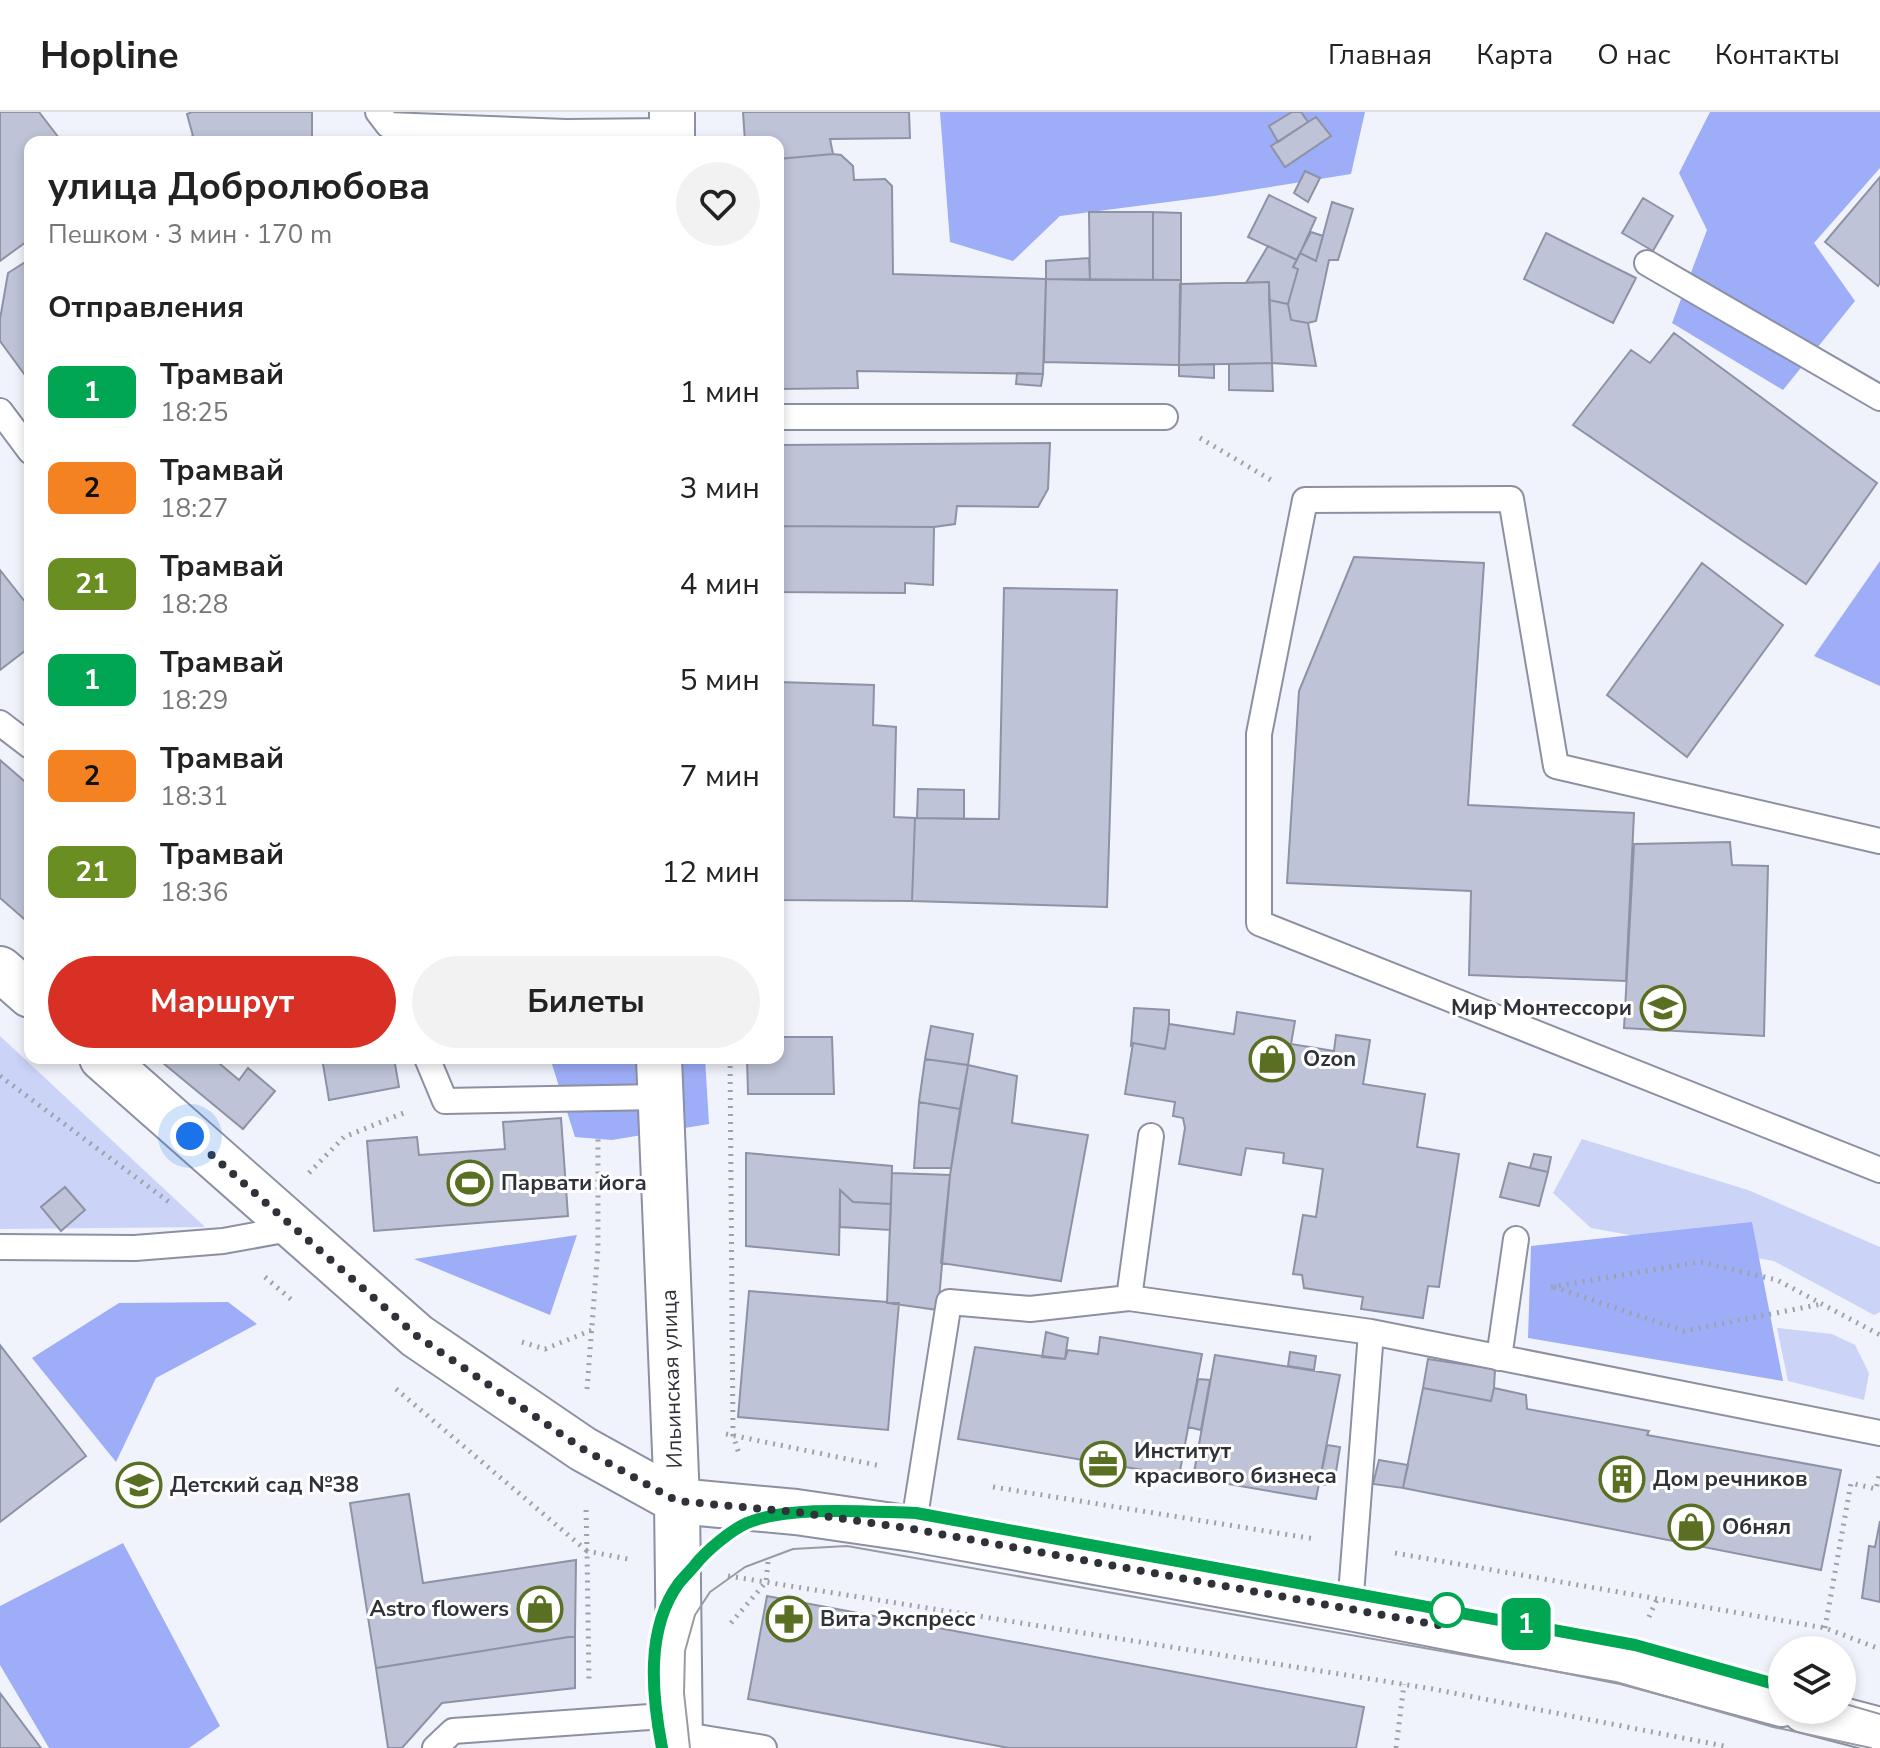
<!DOCTYPE html>
<html lang="ru">
<meta charset="utf-8">
<style>
:root{--surface:#fff;--page:#f2f2f2;--text:#222;--muted:#767676;--line:#e0e0e0;--accent:#d93025}
body{margin:0;font-family:"Nunito Sans",sans-serif;background:var(--page);color:var(--text);height:100vh;display:flex;flex-direction:column;font-size:30px;white-space:nowrap}
*{box-sizing:border-box;margin:0}
p{font-size:26px;color:var(--muted)}
.icon{flex:none;width:44px;height:44px;fill:none;stroke:currentColor;stroke-width:2;stroke-linecap:round;stroke-linejoin:round}
.map{position:relative;flex:1;overflow:hidden}
.sheet{position:absolute;left:24px;top:24px;width:760px;height:928px;display:flex;flex-direction:column;background:var(--surface);border-radius:16px;box-shadow:0 4px 12px #0003}
.sheet>*{flex:none}
.badge{padding:0 16px;border-radius:12px;font-size:28px;line-height:52px}
.tools{position:absolute;left:1768px;top:1524px;display:grid;gap:16px}
.tools a{display:grid;place-items:center;width:88px;height:88px;border-radius:50%;background:var(--surface);box-shadow:0 4px 12px #0003;font-size:40px}
.you{position:absolute;width:40px;height:40px;margin:-20px;border:6px solid #fff;border-radius:50%;background:#1a73e8;box-shadow:0 0 0 12px #1a73e833}
.map>.badge{position:absolute;translate:-50% -50%;box-shadow:0 0 0 4px #fff}
h2{padding:0 24px;font-size:30px;line-height:72px}
.round{display:grid;place-items:center;flex:none;width:84px;height:84px;border-radius:42px;background:var(--page)}
.overview{display:flex;align-items:center;justify-content:space-between;height:136px;padding:0 24px}
h1{font-size:38px;font-weight:700;line-height:60px}
.cta{display:flex;gap:16px;margin-top:auto;padding:16px 24px}
.cta a{flex:1;height:92px;border-radius:48px;background:var(--accent);color:#fff;font-size:32px;font-weight:700;line-height:92px;text-align:center}
.cta a+a{background:var(--page);color:var(--text)}
ul{padding:0;list-style:none}
li{display:flex;align-items:center;gap:24px;height:96px;padding:0 24px}
li div{flex:1}
li b{display:block;font-size:30px}
li em{font-style:normal}
li .badge{min-width:88px;font-weight:700;text-align:center}
header{display:flex;align-items:center;gap:48px;box-sizing:border-box;height:112px;padding:0 40px;background:var(--surface);border-bottom:2px solid var(--line)}
header strong{font-size:38px}
nav{display:flex;gap:44px;margin-inline-start:auto;font-size:28px}
.map>svg:first-child{display:block}
</style>
<header>
<strong>Hopline</strong>
<nav><a>Главная</a><a>Карта</a><a>О нас</a><a>Контакты</a></nav>
</header>
<div class="map">
<svg width="1880" height="1636" viewBox="0 0 1880 1636">
<rect width="100%" height="100%" fill="#f1f3fc"/>
<path fill="#cbd3f6" d="M0,924L205,1115L0,1117Z
M1582,1027L1748,1078L1880,1135V1200L1874,1203L1774,1149L1591,1116L1553,1081Z
M1777,1216L1832,1222L1855,1233L1869,1261L1864,1288L1788,1269Z"/>
<path fill="#9dadf7" d="M940,0H1365L1351,62L1214,84L1060,104L1013,149L950,130Z
M1710,0H1880V56L1814,131L1855,189L1783,278L1672,211L1707,118L1679,61Z
M1880,449V574L1814,544Z
M550,946H705L709,1012L612,1028L575,1025Z
M1752,1110L1783,1269L1528,1226L1531,1134Z
M577,1123L550,1203L414,1147Z
M228,1190L257,1212L156,1266L116,1350L32,1246L119,1191Z
M123,1431L220,1614L189,1636H49L0,1553V1494Z"/>
<path fill="#bec3d7" stroke="#8d92a5" stroke-width="2" d="M0,0H39L62,30H30V127L0,149Z
M192,0H312V30H180L193,24L187,2Z
M743,0H909L910,26L830,27L833,42L778,47V30H745Z
M1292,0H1301L1308,10L1278,30L1269,14Z
M1316,5L1331,24L1285,55L1271,34Z
M833,42L841,43L853,54L854,68L885,67L892,74L893,162L1046,167L1043,262L857,259L858,276L778,277V47Z
M1305,59L1320,66L1308,90L1294,81Z
M1880,65V171L1878,174L1825,130Z
M1269,83L1316,106L1297,148L1248,125Z
M1643,86L1673,104L1653,139L1622,121Z
M1332,90L1353,97L1338,148H1329L1316,209L1308,211L1291,208L1288,192L1298,157L1293,155L1300,141L1316,149Z
M1089,100H1153V168H1090Z
M1153,100L1181,101V168H1153Z
M1311,120L1323,124L1316,149L1300,141Z
M1546,121L1636,166L1613,211L1524,167Z
M1268,134L1297,148L1293,155L1298,157L1288,192L1269,188V170L1246,171Z
M1089,146L1090,168L1046,167V149Z
M30,147V270L0,229V207L8,161Z
M1046,167L1181,168L1179,253L1044,250Z
M1269,170L1272,251L1179,253L1180,172Z
M1269,188L1288,192L1291,208L1308,211L1316,254L1272,251Z
M1674,221L1877,371L1806,472L1573,313L1631,238L1650,251Z
M1272,251L1273,279L1229,278V252Z
M1214,252V266L1179,264V253Z
M1017,261L1043,262L1041,274L1016,272Z
M1050,331L1048,377L1038,395L957,394L955,412L934,415L778,414V333Z
M778,414L934,415L933,473L905,471V481L778,480Z
M1354,445L1484,451L1468,693L1634,701L1626,869L1469,863L1471,779L1287,771L1299,579Z
M1702,451L1783,513L1687,645L1607,583Z
M0,458L30,496V535L0,558Z
M1004,476L1117,478L1107,795L912,789L915,706L999,707Z
M778,570L874,573L873,613L896,615L894,705L915,706L912,789L778,788Z
M0,648L30,674V812L0,786Z
M918,677L964,678V707L917,706Z
M1730,730L1732,753L1768,754L1764,924L1624,916L1634,732Z
M1134,896L1169,898V912L1165,937L1133,931L1131,933Z
M1237,900L1295,909L1291,932L1334,939L1336,923L1370,928L1363,972L1425,982L1417,1035L1459,1042L1439,1175L1428,1174L1423,1206L1361,1197L1363,1185L1304,1176L1302,1163L1293,1162L1303,1103L1316,1105L1323,1057L1283,1051L1284,1041L1246,1036L1241,1063L1179,1052L1185,1016L1183,1006L1173,1004L1175,990L1125,982L1133,931L1165,937L1169,912L1234,922Z
M931,914L973,922L968,953L925,947Z
M778,925H832L834,982H748L747,946H778Z
M157,946H213L239,968L248,956L275,979L243,1017Z
M322,946H394L399,975L329,988Z
M925,947L968,953L960,997L919,990Z
M968,953L1017,964L1012,1011L1088,1023L1061,1169L941,1151L950,1063Z
M919,990L960,997L951,1056H914Z
M561,1006L568,1104L374,1119L367,1029L417,1025L419,1043L505,1037L503,1010Z
M746,1041L892,1054L891,1092L853,1090L840,1078L839,1143L746,1134Z
M1534,1042L1551,1045L1548,1060L1530,1056Z
M1509,1051L1548,1060L1539,1094L1500,1085Z
M892,1061L950,1063L938,1198L887,1191Z
M65,1075L85,1098L61,1119L41,1095Z
M840,1078L853,1090L891,1092L890,1118L840,1115Z
M749,1179L899,1191L888,1318L738,1305Z
M1046,1220L1068,1226L1065,1247L1042,1245Z
M1100,1225L1202,1242L1179,1364L958,1327L975,1235L1065,1247L1068,1238L1098,1242Z
M0,1233L86,1344L0,1410Z
M1290,1240L1316,1244L1314,1258L1288,1254Z
M1215,1243L1340,1263L1316,1387L1193,1366Z
M1428,1247L1495,1257L1494,1276L1491,1289L1423,1276Z
M1198,1267L1210,1268L1201,1318L1188,1315Z
M1423,1276L1491,1289L1494,1276L1526,1283L1527,1297L1649,1319L1647,1323L1841,1358L1821,1458L1403,1376Z
M1327,1333L1340,1335L1334,1372L1319,1373Z
M1379,1348L1408,1353L1403,1376L1373,1372Z
M409,1382L423,1471L576,1448L575,1524L376,1556L350,1391Z
M1880,1409V1490L1862,1486L1869,1434L1875,1435Z
M767,1484L1364,1595L1356,1636H1009L748,1587Z
M575,1524V1576L442,1591L402,1636H388L376,1556Z
M0,1581L41,1636H0Z"/>
<g fill="none" stroke-linecap="round" stroke-linejoin="round">
<g stroke="#8b90a3" stroke-width="28">
<path id="service" d="M378,0L388,13L566,20L672,19
M1647,151L1880,286
M0,299L30,339
M778,305H1165
M0,611L30,634
M1880,729L1556,654L1511,387L1305,388L1259,622V811L1880,1058
M427,946L445,989L660,985
M0,1135L135,1136L223,1129L295,1116
M1129,1186L1151,1024
M1499,1246L1516,1127
M913,1417L949,1190L1030,1197L1129,1186L1371,1220L1880,1321
M1350,1496L1371,1220
M679,1622L764,1636
M435,1636L453,1619L678,1603"/>
</g>
<g stroke="#8b90a3" stroke-width="48">
<path id="minor" d="M672,0V30
M0,857L30,883
M102,946L417,1224L583,1337L677,1389
M659,946L677,1389"/>
</g>
<g stroke="#8b90a3" stroke-width="48">
<path id="tertiary" d="M1804,1598L1880,1618
M680,1636L677,1389L796,1400L913,1417L1350,1496L1627,1550L1782,1592"/>
</g>
<path stroke="#9fa1aa" stroke-width="5" stroke-dasharray="2 6" stroke-linecap="butt" d="M1200,326L1271,368
M730,946L733,1323L740,1345
M0,964L169,1090
M309,1061L344,1025L406,1000
M265,1165L294,1190
M1551,1175L1700,1150L1777,1168L1880,1223
M1554,1175L1684,1219L1822,1192
M522,1230L545,1237L592,1218
M396,1277L587,1439L589,1570
M587,1277L598,1136V1027
M726,1322L881,1354
M993,1375L1315,1427
M586,1398L587,1439L628,1447
M1395,1441L1825,1516L1880,1537
M728,1464L1433,1577L1724,1634
M1649,1505L1657,1487
M731,1511L766,1470L768,1450
M1825,1516L1851,1371L1876,1377L1879,1364
M1396,1636L1404,1572"/>
<use href="#service" stroke="#fff" stroke-width="24"/>
<use href="#minor" stroke="#fff" stroke-width="44"/>
<use href="#tertiary" stroke="#fff" stroke-width="44"/>
<path stroke="#999ba3" stroke-width="2" d="M1842,1591L1880,1602
M662,1636C652,1584 645,1517 679,1471C684,1465 690,1459 695,1453C706,1439 730,1418 747,1411C791,1393 867,1400 916,1401L1635,1533L1782,1574
M690,1636L684,1581L685,1539L695,1503L710,1480L745,1455L793,1437L847,1434L1616,1570L1773,1615L1871,1636"/>
</g>
<g fill="none" stroke-linecap="round" stroke-linejoin="round">
<g stroke="#fff" stroke-width="18">
<path id="line" d="M662,1636C652,1584 645,1517 679,1471C684,1465 690,1459 695,1453C706,1439 731,1418 747,1411C791,1393 867,1400 916,1401L1635,1533L1782,1574"/>
</g>
<use href="#line" stroke="#00a651" stroke-width="12"/>
<path stroke="#30323a" stroke-width="8" stroke-dasharray="0 14.4" d="M190,1024L417,1224L583,1337L677,1389L796,1400L913,1417L1443,1514L1447,1498"/>
</g>
<defs>
<g id="school-ring" transform="scale(2.3)"><circle r="9.5" fill="#fff" stroke="#597022" stroke-width="1.5"/><path d="M0-5L7-2L0 1L-7-2ZM-4 1L0 2.5L4 1V4Q0 6-4 4Z" fill="#597022"/></g>
<g id="shop-ring" transform="scale(2.3)"><circle r="9.5" fill="#fff" stroke="#597022" stroke-width="1.5"/><path d="M-5-2.5h2.3a2.7 3.5 0 0 1 5.4 0H5L5.5 6h-11ZM-1.5-2.5h3a1.5 2.3 0 0 0-3 0Z" fill="#597022"/></g>
<g id="stadium-ring" transform="scale(2.3)"><circle r="9.5" fill="#fff" stroke="#597022" stroke-width="1.5"/><path d="M0-5a6.5 5 0 1 0 0 10a6.5 5 0 1 0 0-10ZM-3.5-1.8h7v3.6h-7Z" fill="#597022"/></g>
<g id="office-ring" transform="scale(2.3)"><circle r="9.5" fill="#fff" stroke="#597022" stroke-width="1.5"/><path d="M-6-3h4V-5.5h4V-3h4V5H-6ZM-1-4.5V-3h2v-1.5ZM-6 0V1H6V0Z" fill="#597022"/></g>
<g id="building-ring" transform="scale(2.3)"><circle r="9.5" fill="#fff" stroke="#597022" stroke-width="1.5"/><path d="M-4-6H4V6H1V3H-1V6H-4ZM-2.5-4.3h1.7v1.8h-1.7ZM.8-4.3h1.7v1.8H.8ZM-2.5-1h1.7V.8h-1.7ZM.8-1h1.7V.8H.8Z" fill="#597022"/></g>
<g id="pharmacy-ring" transform="scale(2.3)"><circle r="9.5" fill="#fff" stroke="#597022" stroke-width="1.5"/><path d="M-2-6h4v4h4v4h-4v4h-4v-4h-4v-4h4Z" fill="#597022"/></g>
</defs>
<g fill-rule="evenodd">
<use href="#school-ring" x="1663" y="896"/>
<use href="#shop-ring" x="1272" y="947"/>
<use href="#stadium-ring" x="470" y="1071"/>
<use href="#office-ring" x="1103" y="1352"/>
<use href="#building-ring" x="1622" y="1367"/>
<use href="#school-ring" x="139" y="1373"/>
<use href="#shop-ring" x="1691" y="1415"/>
<use href="#shop-ring" x="540" y="1497"/>
<use href="#pharmacy-ring" x="789" y="1507"/>
</g>
<circle fill="#fff" stroke="#00a651" stroke-width="4" cx="1447" cy="1498" r="16"/>
<g text-anchor="middle" dominant-baseline="central" stroke-width="6" stroke-linejoin="round" paint-order="stroke">
<g font-size="22" font-weight="bold" fill="#30323a" stroke="#fff" text-anchor="start">
<text x="1632" y="896" text-anchor="end">Мир Монтессори</text>
<text x="1303" y="947">Ozon</text>
<text x="501" y="1071">Парвати йога</text>
<text x="1134" y="1339">Институт<tspan x="1134" dy="25">красивого бизнеса</tspan></text>
<text x="1653" y="1367">Дом речников</text>
<text x="170" y="1373">Детский сад №38</text>
<text x="1722" y="1415">Обнял</text>
<text x="509" y="1497" text-anchor="end">Astro flowers</text>
<text x="820" y="1507">Вита Экспресс</text>
</g>
<g font-size="22" fill="#30323a" stroke="#fff">
<text transform="translate(672 1267) rotate(-92)">Ильинская улица</text>
</g>
</g>
</svg>
<div class="tools">
<a><svg class="icon" aria-label="layers" viewBox="0 0 24 24"><path d="M12 4l9 5-9 5-9-5zM3 14l9 5 9-5"/></svg></a>
</div>
<div class="you" style="left:190px;top:1024px"></div>
<b class="badge" style="left:1526px;top:1512px;background:#00a651;color:#fff">1</b>
<section class="sheet">
<div class="overview"><div><h1>улица Добролюбова</h1><p>Пешком · 3 мин · 170 m</p></div><a class="round"><svg class="icon" aria-label="heart" viewBox="0 0 24 24"><path d="M12 20l-8-8c-3-5 5-10 8-4 3-6 11-1 8 4z"/></svg></a></div>
<h2>Отправления</h2>
<ul>
<li><span class="badge" style="background:#00a651;color:#fff">1</span><div><b>Трамвай</b><p>18:25</p></div><em>1 мин</em></li>
<li><span class="badge" style="background:#f58220;color:#111">2</span><div><b>Трамвай</b><p>18:27</p></div><em>3 мин</em></li>
<li><span class="badge" style="background:#6b8e23;color:#fff">21</span><div><b>Трамвай</b><p>18:28</p></div><em>4 мин</em></li>
<li><span class="badge" style="background:#00a651;color:#fff">1</span><div><b>Трамвай</b><p>18:29</p></div><em>5 мин</em></li>
<li><span class="badge" style="background:#f58220;color:#111">2</span><div><b>Трамвай</b><p>18:31</p></div><em>7 мин</em></li>
<li><span class="badge" style="background:#6b8e23;color:#fff">21</span><div><b>Трамвай</b><p>18:36</p></div><em>12 мин</em></li>
</ul>
<div class="cta"><a>Маршрут</a><a>Билеты</a></div>
</section>
</div>
